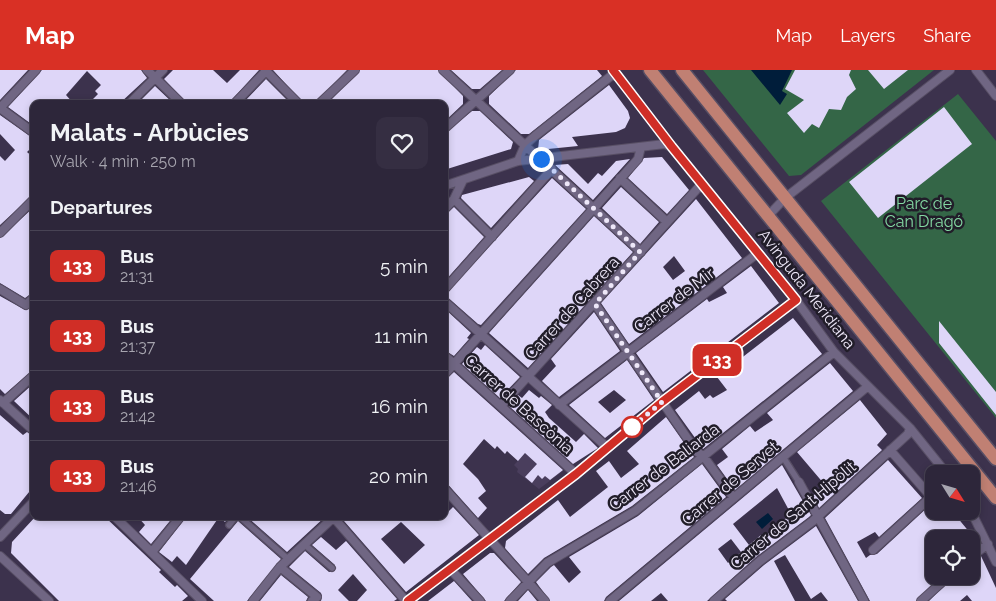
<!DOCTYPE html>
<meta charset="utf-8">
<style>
:root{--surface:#2d263a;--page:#352e42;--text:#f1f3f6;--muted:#a7a5af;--line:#484354;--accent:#d93025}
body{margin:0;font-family:Raleway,sans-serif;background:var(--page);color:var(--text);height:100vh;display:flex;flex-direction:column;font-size:19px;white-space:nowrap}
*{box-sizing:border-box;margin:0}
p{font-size:16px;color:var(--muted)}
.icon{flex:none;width:28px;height:28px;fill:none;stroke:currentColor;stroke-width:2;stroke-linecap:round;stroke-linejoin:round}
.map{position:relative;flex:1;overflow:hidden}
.details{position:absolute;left:30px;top:30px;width:418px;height:420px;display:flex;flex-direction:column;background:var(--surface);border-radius:10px;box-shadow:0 2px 8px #0003,0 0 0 1px var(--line)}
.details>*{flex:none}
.badge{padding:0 10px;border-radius:8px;font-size:18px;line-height:32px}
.needle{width:32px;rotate:127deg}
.buttons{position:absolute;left:925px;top:395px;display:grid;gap:10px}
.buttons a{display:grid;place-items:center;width:55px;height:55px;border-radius:10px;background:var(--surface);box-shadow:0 2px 8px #0003,0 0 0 1px var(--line);font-size:25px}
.you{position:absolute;width:25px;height:25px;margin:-12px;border:4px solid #fff;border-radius:50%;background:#1a73e8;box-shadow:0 0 0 8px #1a73e833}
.map>.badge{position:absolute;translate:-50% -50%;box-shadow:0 0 0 2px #fff}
h2{padding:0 20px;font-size:19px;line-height:45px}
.round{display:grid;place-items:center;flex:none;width:52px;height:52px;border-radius:10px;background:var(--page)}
.summary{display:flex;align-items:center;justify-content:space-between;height:85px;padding:0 20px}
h1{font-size:24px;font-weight:700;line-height:38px}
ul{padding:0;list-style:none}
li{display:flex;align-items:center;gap:15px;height:70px;padding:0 20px;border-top:1px solid var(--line)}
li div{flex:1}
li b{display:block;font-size:19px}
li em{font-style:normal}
li .badge{min-width:55px;font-weight:700;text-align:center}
header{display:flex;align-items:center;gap:30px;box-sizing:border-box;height:70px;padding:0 25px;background:var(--accent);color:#fff}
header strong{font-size:24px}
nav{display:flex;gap:28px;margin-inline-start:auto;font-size:18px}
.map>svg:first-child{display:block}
</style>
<header>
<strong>Map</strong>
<nav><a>Map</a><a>Layers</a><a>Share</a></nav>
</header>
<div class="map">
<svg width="996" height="531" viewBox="0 0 996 531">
<rect width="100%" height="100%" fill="#3c324d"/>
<path fill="#4a3e5d" d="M534,374L563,401L539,419L517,402L518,399L514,395Z"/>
<path fill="#346647" d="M703,0H934L801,105L789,106Z
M958,24L996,71V348L821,131Z"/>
<path fill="#001d3a" d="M751,0H792L782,21L787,24L780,35Z
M768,443L773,449L762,459L756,452Z"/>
<path fill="#ded6f8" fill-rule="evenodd" d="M0,0H28L0,30Z
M42,0H141L147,8L119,34H97L93,29L98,24L95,21L101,15L87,1L66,25L74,34H34V56L8,37Z
M173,0H213L227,13L240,0H259L228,34L226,32L224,34H188L164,9Z
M273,0H347L314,34H304Z
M360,0H438L463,26V34L444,52V34H327Z
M451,0H502L480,19H472Z
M516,0H597L602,6L529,64H521L489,34V26Z
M795,0H851L849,5L856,19L847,27L841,40L829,39L819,58L812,54L804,63L787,43L804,30L785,19Z
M868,0H908L884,19Z
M266,9L291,34H242Z
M609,15L628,41L630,48L625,58L616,62L572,67L578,76L538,80L539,70Z
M155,16L174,34H140L139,32Z
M944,37L972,74L878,148L849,112Z
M472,41H480L513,72L511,79L444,100V64Z
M0,45L34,69V75L27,82L34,88V124L0,155V86L5,91L15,80L0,64Z
M662,87L689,120L667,144L628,108L644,88Z
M630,89L593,130L555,95L568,94L588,114L598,103L602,106L616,91Z
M529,107L534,111L491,158L461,128L462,125Z
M552,108L586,139L481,255L478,254L445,225Z
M621,117L659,152L640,174L602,138Z
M696,129L742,188L629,274L601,233ZM674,186L685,201L673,210L663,197Z
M34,137V222L25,228L0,213V168Z
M454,137L484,167L444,212V146Z
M594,146L633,182L528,298L489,263Z
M751,196L779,233L663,322L636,283L707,229L709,232L727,223L723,217Z
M0,226L25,240L34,235V299L5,324L0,319Z
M444,238L471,263L467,268L469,269L454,286L444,280Z
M594,242L620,281L559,327L542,311L556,296L551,289Z
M793,248L822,284L703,379L675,340L699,321L705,329L710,325L713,328L727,320L717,307Z
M939,251L996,322V345L939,273Z
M485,275L520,307L500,328L462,294L477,277L481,280Z
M627,290L654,330L605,368L569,335ZM614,320L626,330L610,343L598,332Z
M830,293L853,321L735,420L717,395L728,387L722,379L750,356L755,362L773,350L767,343Z
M454,302L563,400L550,410L545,406L542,409L538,405L532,413L525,407L537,394L525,383L518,391L507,381L505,384L497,376L495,379L484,369L463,394L478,409L486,421L478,428L487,438L478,448L444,410V311Z
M34,313V350L14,331Z
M529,320L539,328L541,326L552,335L545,342L549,348L576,372L584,364L598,378L573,394L509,336L518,325L522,328Z
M860,330L887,364L877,375L882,380L819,438L813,426L825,415L797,382Z
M0,345L23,365L27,362L34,367V416L11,444H5L0,440Z
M666,347L694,387L632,436L544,488L528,504L505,478L506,471L558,430L570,447L608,417L596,401L609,391L621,408L639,394L627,381Z
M888,390L922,428L879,467L875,462L857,472L866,488L870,485L877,484L929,436L941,449L952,441L975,469L976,476L971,480V469H934V483L925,491L934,501V506H940L916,531H870L825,448Z
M702,394L726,427L606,527L604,531H550L536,512L551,497L554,495L569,513L581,502L569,487L638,446Z
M782,395L811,445L809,447L756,487L707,531H668L661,523L651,531H619ZM777,418L791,444L763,468L761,465L749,475L733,454ZM731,469L741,482L728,493L718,479Z
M453,437L479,465L406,522L344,451L347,446H444ZM401,452L425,475L404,494L381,469Z
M36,446H104L161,500L159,502L175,517L177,515L188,526L182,531H59L11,483L12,472Z
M137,446H174L151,474L139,462L145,455Z
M187,446H230L225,452L219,447L186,495L177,486L172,492L159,482Z
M246,446H326L287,482Z
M238,451L281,489L247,531H214L190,509Z
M816,456L858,531H828L821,522L811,529L785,485L774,491L795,531H727L725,529L764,495Z
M321,467L336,480L346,471L397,529L394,531H357L367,520L353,504L338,520L349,531H321L322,526L321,523L289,497L305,481L329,502L335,501V495L312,475Z
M490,483H494L521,512L504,531H486L463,504Z
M981,486L996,518V531H972L967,525L960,531H929L954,506H971V493Z
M281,505L308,527L306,531H260Z
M454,511L472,531H428Z
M528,520L537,531H518Z"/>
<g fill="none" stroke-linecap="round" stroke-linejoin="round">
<g stroke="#584f65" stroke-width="8">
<path id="pedestrian" d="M783,387L799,412
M239,446L289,490
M229,455L236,446
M305,475L332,498"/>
</g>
<g stroke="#584f65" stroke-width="10">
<path id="minor" d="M147,0L182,34
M265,0L299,34
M443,0L641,182
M613,0L672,77L796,230L834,282L910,358L947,404
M976,0L996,26
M129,34L163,0
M234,34L266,1
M319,34L355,0
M0,38L36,0
M0,38L34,63
M444,59L510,0
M518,91L525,75L535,66L611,6L617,5
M620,108L667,152
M444,116L518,91L665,74L671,77
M454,129L492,167
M444,140L454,129L463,110
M768,146L785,128L950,0
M0,163L34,129
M0,219L26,235L34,227
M444,220L552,99
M444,231L608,378
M595,234L696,381L704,387L734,428
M444,285L576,404
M444,305L638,89L641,77
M0,330L34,361
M3,333L34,305
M559,335L758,183
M501,336L698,118L704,117
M890,380L933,429
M799,412L864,531
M444,418L545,531
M971,441L996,492
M114,446L202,531
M334,448L406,531
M0,467L34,431
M873,480L931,427
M152,482L181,446
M0,486L49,531
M971,487L988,474
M280,497L317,527L312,531
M450,499L480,531
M253,531L280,497L335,446
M408,531L576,404L662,332L796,230
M510,531L547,493L635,441L834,282
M610,531L867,317
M714,531L760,491L813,451L908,364L910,358
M921,531L949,506"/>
</g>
<g stroke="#584f65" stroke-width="15">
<path id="primary" d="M650,0L996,428
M682,0L996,389"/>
</g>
<use href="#pedestrian" stroke="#706683" stroke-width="5.5"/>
<use href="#minor" stroke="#706683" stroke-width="8"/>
<use href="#primary" stroke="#c08073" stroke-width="12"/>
</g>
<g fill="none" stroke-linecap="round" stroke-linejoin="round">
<g stroke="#fff" stroke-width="11">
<path id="line" d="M408,531L576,404L662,332L796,230L672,77L613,0"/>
</g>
<use href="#line" stroke="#d02e26" stroke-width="8"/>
<path stroke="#ede7f8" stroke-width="5" stroke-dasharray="0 9" d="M541,89L640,182L595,234L662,332L632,357"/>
</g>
<circle fill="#fff" stroke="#d02e26" stroke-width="2.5" cx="632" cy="357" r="10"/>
<g text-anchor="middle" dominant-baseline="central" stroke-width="5" stroke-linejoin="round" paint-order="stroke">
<g font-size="16" fill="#84d9a3" stroke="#211d29">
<text x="924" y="133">Parc de<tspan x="924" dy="18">Can Dragó</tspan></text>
</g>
<g font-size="16" fill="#ede7f8" stroke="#211d29">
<text transform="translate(807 219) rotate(52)">Avinguda Meridiana</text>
<text transform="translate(674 230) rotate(-37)">Carrer de Mir</text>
<text transform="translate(572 238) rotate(-48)">Carrer de Cabrera</text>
<text transform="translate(519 334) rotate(42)">Carrer de Bascònia</text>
<text transform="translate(664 397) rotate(-37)">Carrer de Baliarda</text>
<text transform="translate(730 413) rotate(-40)">Carrer de Servet</text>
<text transform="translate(793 445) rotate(-40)">Carrer de Sant Hipòlit</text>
</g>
</g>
</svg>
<div class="buttons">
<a><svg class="needle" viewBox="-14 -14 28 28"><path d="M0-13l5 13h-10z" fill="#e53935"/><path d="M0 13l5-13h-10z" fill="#a7a5af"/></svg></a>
<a><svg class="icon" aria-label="locate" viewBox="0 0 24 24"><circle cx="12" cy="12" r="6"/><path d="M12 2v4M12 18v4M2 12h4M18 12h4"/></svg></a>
</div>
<div class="you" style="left:541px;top:89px"></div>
<b class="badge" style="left:717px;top:290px;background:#d02e26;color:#fff">133</b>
<section class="details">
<div class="summary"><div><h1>Malats - Arbùcies</h1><p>Walk · 4 min · 250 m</p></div><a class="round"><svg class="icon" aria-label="heart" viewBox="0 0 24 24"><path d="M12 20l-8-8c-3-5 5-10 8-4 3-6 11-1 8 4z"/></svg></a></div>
<h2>Departures</h2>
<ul>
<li><span class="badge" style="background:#d02e26;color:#fff">133</span><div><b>Bus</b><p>21:31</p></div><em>5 min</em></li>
<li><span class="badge" style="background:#d02e26;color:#fff">133</span><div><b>Bus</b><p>21:37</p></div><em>11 min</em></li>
<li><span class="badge" style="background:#d02e26;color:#fff">133</span><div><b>Bus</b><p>21:42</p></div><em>16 min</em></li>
<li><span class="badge" style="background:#d02e26;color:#fff">133</span><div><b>Bus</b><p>21:46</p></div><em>20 min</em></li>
</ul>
</section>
</div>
